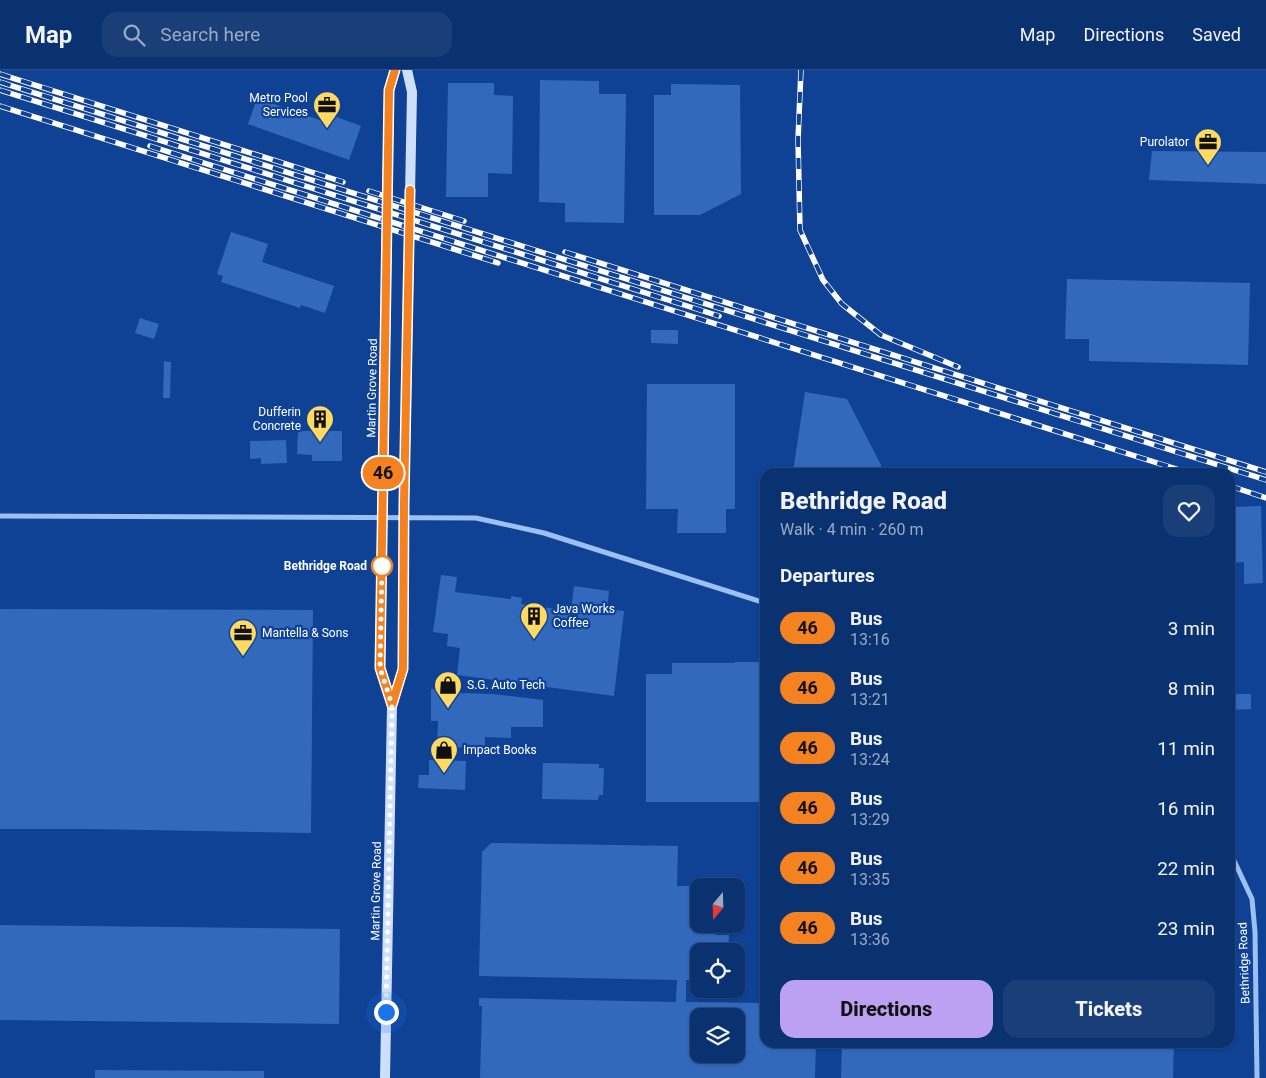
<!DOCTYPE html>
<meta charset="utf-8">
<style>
:root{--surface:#0b3270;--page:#193e78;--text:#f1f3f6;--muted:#9aaac3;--line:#2b4d83;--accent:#bca0f2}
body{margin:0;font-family:Roboto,sans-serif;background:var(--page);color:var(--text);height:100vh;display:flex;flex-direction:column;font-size:19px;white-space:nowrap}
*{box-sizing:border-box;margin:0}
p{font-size:16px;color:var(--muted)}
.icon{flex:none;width:28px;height:28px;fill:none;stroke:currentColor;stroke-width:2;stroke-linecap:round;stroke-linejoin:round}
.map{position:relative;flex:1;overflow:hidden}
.side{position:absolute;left:760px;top:398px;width:475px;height:580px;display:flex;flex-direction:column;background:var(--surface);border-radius:15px;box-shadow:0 1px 4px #0004,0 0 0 1px var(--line)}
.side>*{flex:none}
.badge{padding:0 10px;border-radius:16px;font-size:18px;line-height:32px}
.needle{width:32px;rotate:199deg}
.fabs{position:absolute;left:690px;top:808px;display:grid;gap:10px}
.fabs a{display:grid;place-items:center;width:55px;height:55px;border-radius:10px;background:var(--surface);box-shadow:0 1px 4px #0004,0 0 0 1px var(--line);font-size:25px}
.you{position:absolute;width:25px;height:25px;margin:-12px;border:4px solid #fff;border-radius:50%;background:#1a73e8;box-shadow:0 0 0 8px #1a73e833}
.map>.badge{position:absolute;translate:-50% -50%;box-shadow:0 0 0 2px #fff}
h2{padding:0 20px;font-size:19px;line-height:45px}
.round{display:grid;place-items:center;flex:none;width:52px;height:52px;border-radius:15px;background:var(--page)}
.head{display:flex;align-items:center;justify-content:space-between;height:85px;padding:0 20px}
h1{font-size:24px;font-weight:800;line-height:38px}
.button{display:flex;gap:10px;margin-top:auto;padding:10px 20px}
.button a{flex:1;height:58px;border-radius:15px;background:var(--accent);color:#111;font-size:20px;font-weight:800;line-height:58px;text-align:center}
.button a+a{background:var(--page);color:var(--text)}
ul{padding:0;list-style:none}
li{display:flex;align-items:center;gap:15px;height:60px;padding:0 20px}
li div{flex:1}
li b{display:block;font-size:19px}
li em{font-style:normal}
li .badge{min-width:55px;font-weight:700;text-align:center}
header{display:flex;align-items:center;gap:30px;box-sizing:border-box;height:70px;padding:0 25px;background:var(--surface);border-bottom:1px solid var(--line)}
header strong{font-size:24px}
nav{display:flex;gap:28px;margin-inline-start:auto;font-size:18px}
.search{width:350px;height:45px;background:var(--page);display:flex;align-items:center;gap:12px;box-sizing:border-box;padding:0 18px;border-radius:15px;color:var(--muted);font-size:19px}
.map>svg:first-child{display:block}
</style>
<header>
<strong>Map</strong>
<div class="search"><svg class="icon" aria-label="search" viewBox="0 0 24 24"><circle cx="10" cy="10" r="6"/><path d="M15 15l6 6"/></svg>Search here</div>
<nav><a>Map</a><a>Directions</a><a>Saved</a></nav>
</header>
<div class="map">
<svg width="1266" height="1008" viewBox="0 0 1266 1008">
<rect width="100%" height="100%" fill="#0f4295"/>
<path fill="#3369bc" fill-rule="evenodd" d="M540,10L599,11V24H626L624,153L565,152V133L539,132Z
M448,13H494V25L513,26L512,104L488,103V127H446Z
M671,14L740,15L741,124L700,145H654V25H671Z
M257,28L331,54L334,46L361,56L349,90L248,54Z
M1152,81L1266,82V114L1149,110Z
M231,162L268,174L262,192L334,216L325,243L301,235L300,238L221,212L223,206L217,204Z
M1067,209L1250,213L1248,295L1089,291V269H1065Z
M140,248L159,254L154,269L135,263Z
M651,260H678V274L651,273Z
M164,291L171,292L170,328H163Z
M647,314H735V439H726V463H677L678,439H646Z
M805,322L847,329L881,395V402H793Z
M298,361H342V391H312V385L297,384Z
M286,370L287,393L261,394V388L250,389V371Z
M1261,436L1263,513L1244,514V492L1230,493V437Z
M441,505L457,507L455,522L511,529V526L522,528L521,534L571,541L574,516L609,521L607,539L624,541L614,626L457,605L460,578L447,576L448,564L433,562Z
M1230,505H1235V522L1230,523Z
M0,539L313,540L311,763L91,759H0Z
M736,592H765V732H646V604H672V593H733Z
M1230,599H1232V624H1251V639L1230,640Z
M431,619H455V623L493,624L543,630V657H511V668L485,667V678L437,677L438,651H431Z
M429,690L466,691L465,720L418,718L419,705H429Z
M543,693L599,694V698H604L603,725H599L598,730L542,729Z
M491,773L678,776L677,816H699V854H716L715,865H729L728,881H699V911L686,910V932L765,933V972H816L815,1008H480L482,936H479V928L676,932L677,910L479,906L482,782ZM699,946H736V984H699Z
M0,855L340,859L339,954L0,950Z
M842,972H1174L1173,1008H841Z
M95,1000L264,1001V1008H95Z"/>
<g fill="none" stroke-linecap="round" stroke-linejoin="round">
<path stroke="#9dc0f4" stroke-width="5" d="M0,446L476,448L544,463L765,533
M1230,782L1252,829L1255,862L1257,1008"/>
<path stroke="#cddffd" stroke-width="10" d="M392,635L380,598L389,21L395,0
M385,1008L392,635L403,599L404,434L412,22L407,0"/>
<g stroke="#fff" stroke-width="5.5">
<path id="rail" d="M801,0L798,70L800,160L823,210L842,234L881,265L958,297
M0,4L343,112
M0,12L1266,410
M0,20L719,246
M0,36L498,193
M150,76L1186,402
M369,121L464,151
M565,182L1266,402
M1230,416L1266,428"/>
</g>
<use href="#rail" stroke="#0f4295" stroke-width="4" stroke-dasharray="11" stroke-linecap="butt"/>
</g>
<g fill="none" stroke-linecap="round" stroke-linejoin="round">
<g stroke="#fff" stroke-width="11">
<path id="line" d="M395,0L389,20L380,598L392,635L403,599L404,434L410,120"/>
</g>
<use href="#line" stroke="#f58220" stroke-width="8"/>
<path stroke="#fff" stroke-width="5" stroke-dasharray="0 9" d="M382,496V491L380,598L392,635L386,942"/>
</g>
<defs>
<g id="office-pin" transform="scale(1.4375)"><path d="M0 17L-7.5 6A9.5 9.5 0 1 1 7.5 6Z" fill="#ffda60" stroke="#0f4295"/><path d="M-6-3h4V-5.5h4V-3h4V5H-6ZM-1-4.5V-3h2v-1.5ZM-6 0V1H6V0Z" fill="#111"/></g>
<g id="building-pin" transform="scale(1.4375)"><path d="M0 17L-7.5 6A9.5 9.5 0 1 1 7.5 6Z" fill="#ffda60" stroke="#0f4295"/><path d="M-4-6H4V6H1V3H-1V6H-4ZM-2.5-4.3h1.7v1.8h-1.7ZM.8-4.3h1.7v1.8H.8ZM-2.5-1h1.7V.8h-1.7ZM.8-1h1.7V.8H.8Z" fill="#111"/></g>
<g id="shop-pin" transform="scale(1.4375)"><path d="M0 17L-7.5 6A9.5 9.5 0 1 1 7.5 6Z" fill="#ffda60" stroke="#0f4295"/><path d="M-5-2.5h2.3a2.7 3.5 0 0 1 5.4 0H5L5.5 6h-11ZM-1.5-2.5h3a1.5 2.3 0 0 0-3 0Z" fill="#111"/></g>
</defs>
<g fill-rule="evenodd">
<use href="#office-pin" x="327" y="35"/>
<use href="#office-pin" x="1208" y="72"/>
<use href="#building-pin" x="320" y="349"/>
<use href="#building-pin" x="534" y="546"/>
<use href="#office-pin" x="243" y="563"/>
<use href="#shop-pin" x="448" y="615"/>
<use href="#shop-pin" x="444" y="680"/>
</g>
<circle fill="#fff" stroke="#f58220" stroke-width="2.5" cx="382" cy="496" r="10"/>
<g text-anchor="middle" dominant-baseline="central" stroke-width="4.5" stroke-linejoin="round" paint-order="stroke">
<g font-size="12" fill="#fff" stroke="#0f4295" text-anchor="start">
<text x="308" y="28" text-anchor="end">Metro Pool<tspan x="308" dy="14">Services</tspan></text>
<text x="1189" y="72" text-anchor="end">Purolator</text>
<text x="301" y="342" text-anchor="end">Dufferin<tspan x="301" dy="14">Concrete</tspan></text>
<text x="553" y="539">Java Works<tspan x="553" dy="14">Coffee</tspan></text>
<text x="262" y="563">Mantella &amp; Sons</text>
<text x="467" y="615">S.G. Auto Tech</text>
<text x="463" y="680">Impact Books</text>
</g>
<g font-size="12" fill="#fff" stroke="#0f4295">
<text transform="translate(372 318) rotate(-89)">Martin Grove Road</text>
<text transform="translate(376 821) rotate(-89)">Martin Grove Road</text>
<text transform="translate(1244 893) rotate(-92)">Bethridge Road</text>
</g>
<g font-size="12" font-weight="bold" fill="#fff" stroke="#0f4295" text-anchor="end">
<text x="367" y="496">Bethridge Road</text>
</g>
</g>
</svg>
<div class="fabs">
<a><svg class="needle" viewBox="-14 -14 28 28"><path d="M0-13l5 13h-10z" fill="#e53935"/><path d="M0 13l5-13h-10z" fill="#9aaac3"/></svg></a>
<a><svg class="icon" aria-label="locate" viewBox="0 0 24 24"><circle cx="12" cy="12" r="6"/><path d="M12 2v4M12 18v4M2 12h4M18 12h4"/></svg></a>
<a><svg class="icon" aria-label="layers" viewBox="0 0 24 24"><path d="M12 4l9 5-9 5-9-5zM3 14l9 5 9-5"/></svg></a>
</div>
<div class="you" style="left:386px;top:942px"></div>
<b class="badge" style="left:383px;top:403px;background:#f58220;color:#111">46</b>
<section class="side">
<div class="head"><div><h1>Bethridge Road</h1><p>Walk · 4 min · 260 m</p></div><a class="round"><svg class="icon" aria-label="heart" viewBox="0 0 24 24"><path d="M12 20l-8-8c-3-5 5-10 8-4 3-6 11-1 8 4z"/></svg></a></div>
<h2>Departures</h2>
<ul>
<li><span class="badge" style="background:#f58220;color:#111">46</span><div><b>Bus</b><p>13:16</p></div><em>3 min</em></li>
<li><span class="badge" style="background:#f58220;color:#111">46</span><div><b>Bus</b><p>13:21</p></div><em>8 min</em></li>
<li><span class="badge" style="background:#f58220;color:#111">46</span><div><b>Bus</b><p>13:24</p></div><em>11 min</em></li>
<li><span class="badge" style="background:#f58220;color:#111">46</span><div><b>Bus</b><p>13:29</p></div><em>16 min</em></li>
<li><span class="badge" style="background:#f58220;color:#111">46</span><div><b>Bus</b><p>13:35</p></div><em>22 min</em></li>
<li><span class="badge" style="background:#f58220;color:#111">46</span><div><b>Bus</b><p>13:36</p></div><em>23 min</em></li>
</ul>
<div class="button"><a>Directions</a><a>Tickets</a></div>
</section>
</div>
